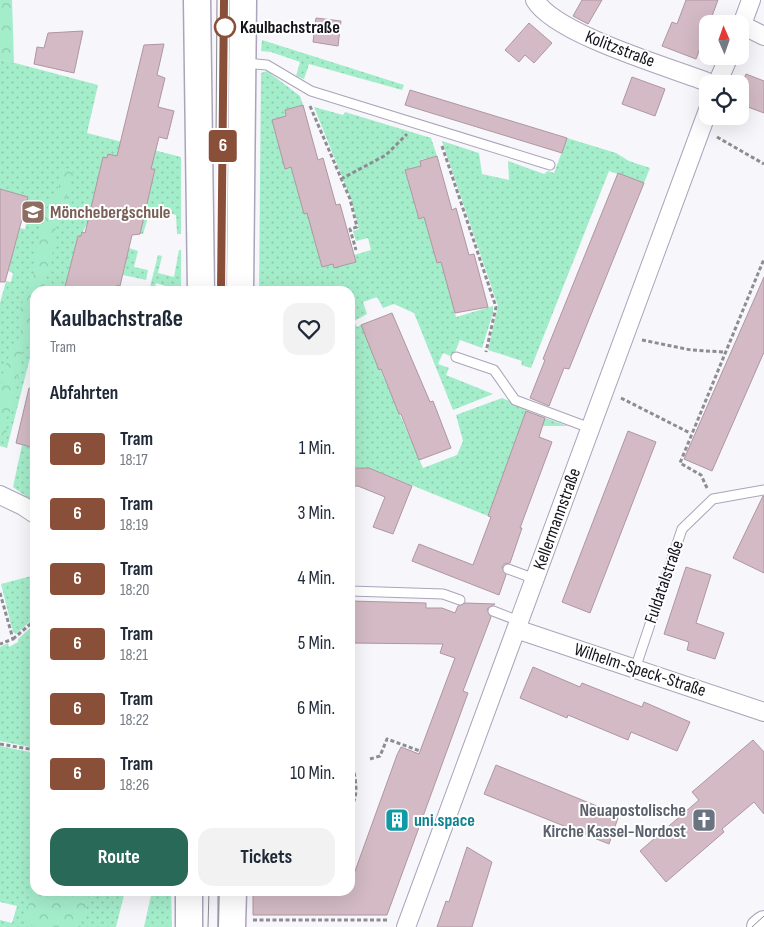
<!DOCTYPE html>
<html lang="de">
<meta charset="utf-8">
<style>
:root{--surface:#fff;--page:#f2f2f3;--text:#1f2937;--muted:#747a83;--accent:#296957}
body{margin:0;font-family:"Sofia Sans Condensed",sans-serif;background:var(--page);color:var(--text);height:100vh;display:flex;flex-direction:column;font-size:19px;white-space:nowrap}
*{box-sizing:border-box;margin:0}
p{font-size:16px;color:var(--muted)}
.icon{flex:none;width:28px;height:28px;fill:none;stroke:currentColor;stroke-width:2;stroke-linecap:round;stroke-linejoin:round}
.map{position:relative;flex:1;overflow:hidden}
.panel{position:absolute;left:30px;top:286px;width:325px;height:610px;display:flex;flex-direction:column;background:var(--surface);border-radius:15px;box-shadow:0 5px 20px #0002}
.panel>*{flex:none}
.badge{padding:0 10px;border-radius:4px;font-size:18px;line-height:32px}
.needle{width:32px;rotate:358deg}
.controls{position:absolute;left:699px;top:15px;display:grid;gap:10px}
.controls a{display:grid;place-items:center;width:50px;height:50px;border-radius:10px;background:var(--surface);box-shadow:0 5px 20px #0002;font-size:25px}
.map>.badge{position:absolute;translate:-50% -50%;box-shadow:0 0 0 2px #fff}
h2{padding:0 20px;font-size:19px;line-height:45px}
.round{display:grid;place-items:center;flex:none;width:52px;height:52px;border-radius:15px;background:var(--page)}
.headline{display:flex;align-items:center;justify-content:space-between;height:85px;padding:0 20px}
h1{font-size:24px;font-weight:700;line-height:38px}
.action{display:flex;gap:10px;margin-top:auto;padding:10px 20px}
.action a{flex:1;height:58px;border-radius:15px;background:var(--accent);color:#fff;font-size:20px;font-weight:700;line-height:58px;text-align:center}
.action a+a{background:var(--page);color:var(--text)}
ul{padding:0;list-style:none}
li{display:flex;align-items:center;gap:15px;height:65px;padding:0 20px}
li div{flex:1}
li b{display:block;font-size:19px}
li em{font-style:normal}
li .badge{min-width:55px;font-weight:700;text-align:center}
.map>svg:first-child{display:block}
</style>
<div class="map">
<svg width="764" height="927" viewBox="0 0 764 927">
<defs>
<pattern id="grass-dots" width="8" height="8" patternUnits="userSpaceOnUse" patternTransform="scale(1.25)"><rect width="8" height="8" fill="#a4edcb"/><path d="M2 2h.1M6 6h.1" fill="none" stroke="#8ccaae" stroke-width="1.8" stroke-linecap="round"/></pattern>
<pattern id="forest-crowns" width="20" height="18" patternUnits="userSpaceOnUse" patternTransform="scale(1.25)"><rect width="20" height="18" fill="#a4edcb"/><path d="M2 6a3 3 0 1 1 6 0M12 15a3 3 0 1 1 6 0" fill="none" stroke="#8ccaae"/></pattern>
</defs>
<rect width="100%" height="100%" fill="#f7f6fb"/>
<path fill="url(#grass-dots)" d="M262,40L404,85L402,90L309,64L304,79L296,76L300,62L271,52L261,51Z
M0,59L98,85L87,133L181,157V234H177L176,215L151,208L143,234H140L155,170L151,169L152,164L108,154L107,158L103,157L88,221L81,236H78L64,291H35V338L7,448L0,446V303L6,281L11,282L13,273L8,271L20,228L25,229L27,219L22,217L28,197L0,189Z
M267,71L300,96L303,105L285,110L286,116L272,120L285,169L291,167L304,214L307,213L333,264L356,262L354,255L371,250L368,238L356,241L353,231L359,229L351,199L314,107L343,115L345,112L431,138L437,156L420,160L421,166L405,170L419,218L424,217L437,263L441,262L456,317L493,306V313L482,348L460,340L453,357L443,353L438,364L449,368L446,375L493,394L453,410L414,313L394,304L383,308L377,297L363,302L367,314L354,321L357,327L361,325L423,468L457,455L463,441L456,415L502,398L527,408L526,411L568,426H541L523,419L488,516L369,468L350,467V291H259L261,73Z
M567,138L616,153L629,161L650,168L644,183L609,171L531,368L521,365L522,361L488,350L498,306L442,141L479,153L482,174L509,180L508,161L544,174L548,171L554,173Z
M129,248L138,251L134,267L148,270L146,280L123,275Z
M179,250H181V291L156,283L154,291H149L158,255L162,256L158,273L174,277Z
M22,445L35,448V503L13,487Z
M35,575V617L16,634L13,632L1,584Z
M35,624V748L0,741V647L8,643L9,647L18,642V639Z
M0,746L35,753V891H125L116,927H0V920L12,923L17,906L0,902Z
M152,891H171L172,927H144Z"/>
<path fill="url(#forest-crowns)" d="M0,0H12L14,63L0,59Z
M71,167L73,174L64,207L56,224L53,252L43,291H35V325L21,355L14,403L4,423L7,431L4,441H0L2,376L10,353L21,334L19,312L34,274L37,243L51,198L59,186L62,171Z
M35,878V891H90L80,927H37L24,924Z"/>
<path fill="#d3bac4" stroke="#af96a0" d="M582,0H602L588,24L573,16Z
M686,0H718L696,59L662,46L672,22L677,24Z
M316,18L341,21L338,46L313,42Z
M529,23L552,43L534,63L525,55L519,62L505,50Z
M83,31L74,73L34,64L37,47L44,48L48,33Z
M164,44L157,75L165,78L158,107L174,111L167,139L159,137L151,169H155L140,234L132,235L120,286L117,285L115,291H64L78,236H81L82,232L85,233L103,157L107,158L108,154L117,156L144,45Z
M746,74L764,81V113L740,104V89Z
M632,77L665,89L655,116L622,104Z
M410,90L567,138L562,153L405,105Z
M303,105L318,160L323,158L336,205L340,204L356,262L334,268L333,264L322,267L307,213L304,214L291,167L285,169L272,120L286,116L285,110Z
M437,156L452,210L456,208L469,255L474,254L488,307L455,313L441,262L437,263L424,217L419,219L405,170L421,166L420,161Z
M618,173L644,183L569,369L564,368L549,406L530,398L545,360L543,359Z
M0,189L28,197L5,282H0Z
M764,277V352L712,471L684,459Z
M392,313L430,402L433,401L451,448L419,460L401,414H399L381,369L379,370L361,325Z
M29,388L35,389V448L16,443Z
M526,411L545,418L539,437L552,442L520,528H522L510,563L504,564L502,567L506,575L499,595L412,561L419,544L473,565L491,517L488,516Z
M628,431L656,442L590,613L562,602Z
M350,468H369L412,486L393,534L373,527L385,497L358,486H350Z
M763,496H764V573L733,558Z
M686,567L711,575L696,623L724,633L715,659L687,650L689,642L664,634Z
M350,601L426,603V608H442L455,613L458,606L465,603L495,604L487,609L491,617L463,691L468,693L387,915H253V891H350V885L397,755L401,747L419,754L455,658L440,653L443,644L350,643Z
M533,667L580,687L582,683L642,707L644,702L690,722L677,751L631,732L628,740L568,715L567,718L520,698Z
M753,740L764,752V814L754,802L722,829L724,832L666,882L640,851L699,800L692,792Z
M496,765L619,815L609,844L484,794Z
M467,847L492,862L472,927H437L446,901L449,902Z"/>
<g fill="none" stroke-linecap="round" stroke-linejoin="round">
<g stroke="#aaa4bb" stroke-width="11">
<path id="service" d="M244,63L267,65L311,91L550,165
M456,357L494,370L515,400L590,428
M508,569L535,579
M350,591L443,594L460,600
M493,611L519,621
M635,669L682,529L713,499L764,490"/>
</g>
<g stroke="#aaa4bb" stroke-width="20">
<path id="minor" d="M535,0C556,35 672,68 713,84
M742,25L764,36
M740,30L751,0
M717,84L729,56
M0,495L23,506L35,514
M516,629L764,712
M406,927L708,110"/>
</g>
<g stroke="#aaa4bb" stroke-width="26">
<path id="secondary" d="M759,927L764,923"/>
</g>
<g stroke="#aaa4bb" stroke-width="29">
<path id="primary" d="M197,0L201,291
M240,291L243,0
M189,927V891
M232,927L233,891"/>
</g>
<path stroke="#8e8c93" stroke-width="3" stroke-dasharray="4 2.5" stroke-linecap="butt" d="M310,106L350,199L357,227L350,229L356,250
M717,137L764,164
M442,146L496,307L486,352
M341,179L386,155L407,134
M642,340L691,350L724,352
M621,398L690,433
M32,409L35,410
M707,488L701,475L680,463L764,259
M0,593L13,639L0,644
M13,639L35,620
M0,744L35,750
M370,759L380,756L387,739L420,751
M350,808C361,794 354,774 351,758
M253,920H389"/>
<use href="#service" stroke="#fff" stroke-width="9"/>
<use href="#minor" stroke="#fff" stroke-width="18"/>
<use href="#secondary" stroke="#fff" stroke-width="24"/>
<use href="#primary" stroke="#fff" stroke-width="26"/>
<path stroke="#8b8a90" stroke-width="1" d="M216,142L217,0
M221,291L224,0
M208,927L209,891
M218,927V891
M752,927L764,916"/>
</g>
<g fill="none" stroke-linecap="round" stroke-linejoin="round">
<g stroke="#fff" stroke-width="11">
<path id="line" d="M221,291L224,0"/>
</g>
<use href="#line" stroke="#8a4f38" stroke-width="8"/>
</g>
<defs>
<g id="school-square" transform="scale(1.25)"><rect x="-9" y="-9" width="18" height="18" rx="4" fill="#8d6e63" stroke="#fff"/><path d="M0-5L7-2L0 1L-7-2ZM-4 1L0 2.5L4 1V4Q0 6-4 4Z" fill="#fff"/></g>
<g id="building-square" transform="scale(1.25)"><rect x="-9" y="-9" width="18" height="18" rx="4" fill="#0f9aa8" stroke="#fff"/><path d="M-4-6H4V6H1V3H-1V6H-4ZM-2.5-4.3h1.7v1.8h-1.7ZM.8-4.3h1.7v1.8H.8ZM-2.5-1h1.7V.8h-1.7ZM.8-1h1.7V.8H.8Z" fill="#fff"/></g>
<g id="church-square" transform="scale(1.25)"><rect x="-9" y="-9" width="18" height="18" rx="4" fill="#6b7280" stroke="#fff"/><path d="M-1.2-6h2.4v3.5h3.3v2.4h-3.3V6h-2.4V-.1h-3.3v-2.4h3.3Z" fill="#fff"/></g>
</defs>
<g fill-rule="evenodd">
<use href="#school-square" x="33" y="212"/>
<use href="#building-square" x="397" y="820"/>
<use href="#church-square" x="704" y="820"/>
</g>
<circle fill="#fff" stroke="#8a4f38" stroke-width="2.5" cx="225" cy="27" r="10"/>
<g text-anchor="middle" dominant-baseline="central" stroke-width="4" stroke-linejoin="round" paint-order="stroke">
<g font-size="18" font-weight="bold" fill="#15131b" stroke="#fff" text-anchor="start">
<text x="240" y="27">Kaulbachstraße</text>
</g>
<g font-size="18" fill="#15131b" stroke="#fff">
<text transform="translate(620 49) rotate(21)">Kolitzstraße</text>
<text transform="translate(557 519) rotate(-70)">Kellermannstraße</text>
<text transform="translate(664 582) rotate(-71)">Fuldatalstraße</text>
<text transform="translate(640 670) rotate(18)">Wilhelm-Speck-Straße</text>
</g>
<g font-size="18" font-weight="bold" fill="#785e54" stroke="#fff" text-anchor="start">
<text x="50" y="212">Mönchebergschule</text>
</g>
<g font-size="18" font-weight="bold" fill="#5b616d" stroke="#fff" text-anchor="end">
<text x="686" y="810">Neuapostolische<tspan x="686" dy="21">Kirche Kassel-Nordost</tspan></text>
</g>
<g font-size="18" font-weight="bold" fill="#0d838f" stroke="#fff" text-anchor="start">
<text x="414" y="820">uni.space</text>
</g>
</g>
</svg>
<div class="controls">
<a><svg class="needle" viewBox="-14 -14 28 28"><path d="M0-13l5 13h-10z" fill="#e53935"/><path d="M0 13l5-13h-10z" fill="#747a83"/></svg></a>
<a><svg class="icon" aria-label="locate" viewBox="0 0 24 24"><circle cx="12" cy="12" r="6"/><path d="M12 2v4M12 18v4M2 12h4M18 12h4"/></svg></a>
</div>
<b class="badge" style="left:223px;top:146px;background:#8a4f38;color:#fff">6</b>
<section class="panel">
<div class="headline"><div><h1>Kaulbachstraße</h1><p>Tram</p></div><a class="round"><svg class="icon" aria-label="heart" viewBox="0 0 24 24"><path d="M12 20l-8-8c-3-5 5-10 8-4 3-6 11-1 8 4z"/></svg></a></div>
<h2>Abfahrten</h2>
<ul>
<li><span class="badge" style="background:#8a4f38;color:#fff">6</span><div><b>Tram</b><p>18:17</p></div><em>1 Min.</em></li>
<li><span class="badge" style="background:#8a4f38;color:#fff">6</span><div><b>Tram</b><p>18:19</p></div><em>3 Min.</em></li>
<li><span class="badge" style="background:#8a4f38;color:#fff">6</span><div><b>Tram</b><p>18:20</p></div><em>4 Min.</em></li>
<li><span class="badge" style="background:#8a4f38;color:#fff">6</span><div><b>Tram</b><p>18:21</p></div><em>5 Min.</em></li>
<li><span class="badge" style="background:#8a4f38;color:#fff">6</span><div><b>Tram</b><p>18:22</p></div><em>6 Min.</em></li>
<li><span class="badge" style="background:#8a4f38;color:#fff">6</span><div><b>Tram</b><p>18:26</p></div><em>10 Min.</em></li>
</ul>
<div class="action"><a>Route</a><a>Tickets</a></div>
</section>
</div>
